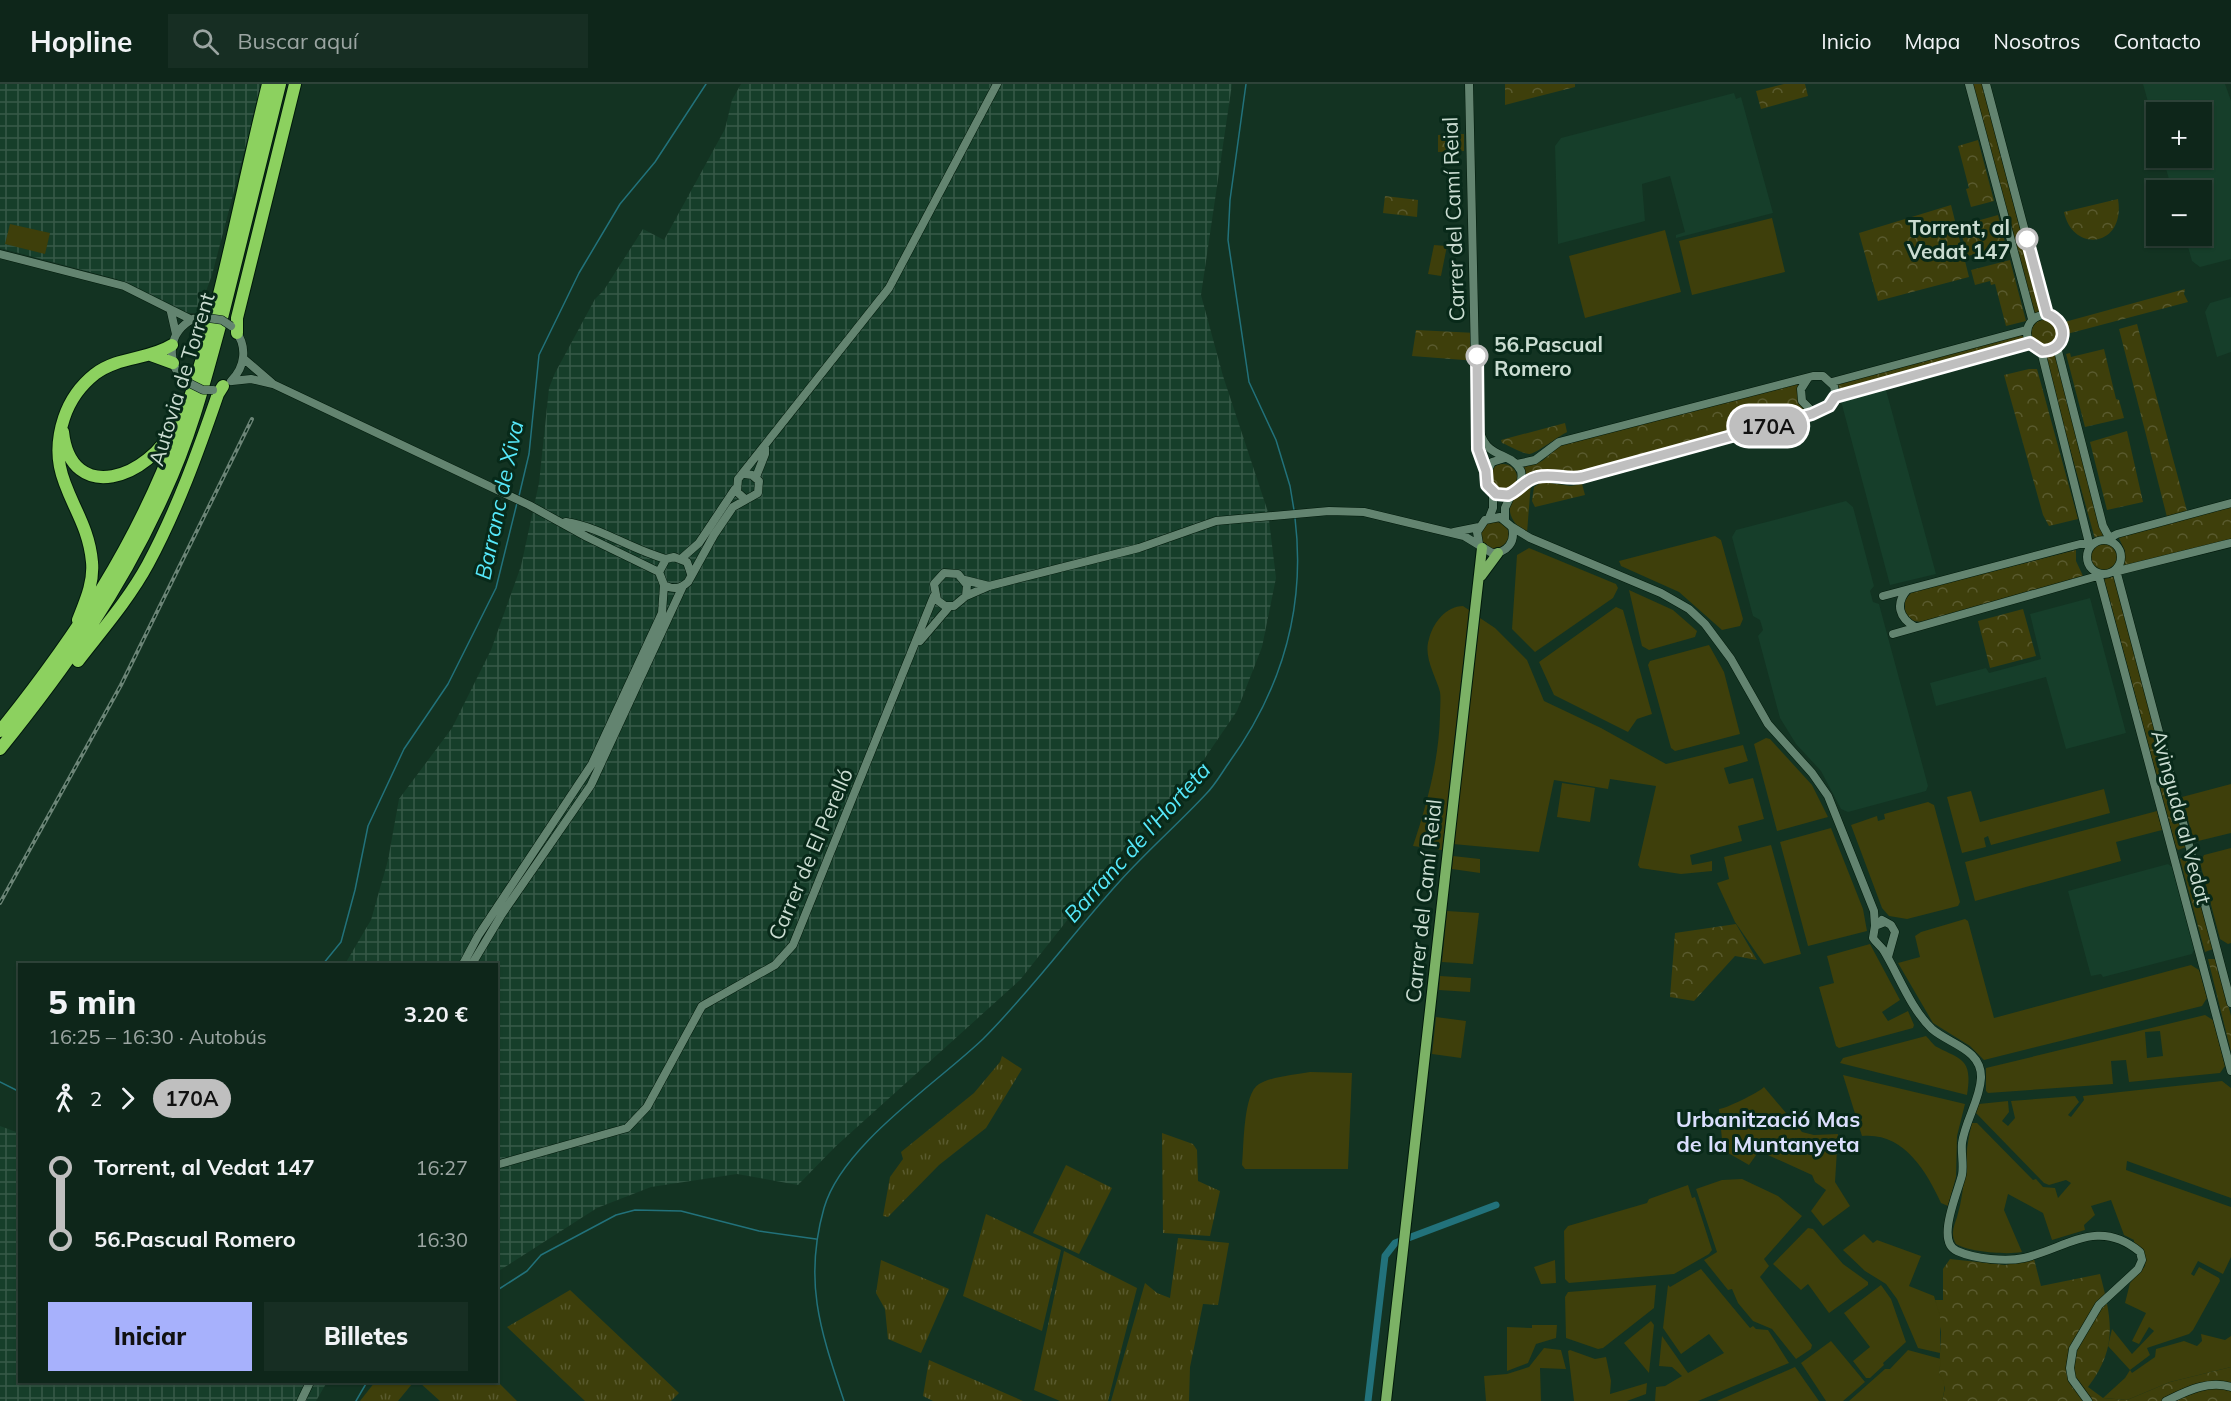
<!DOCTYPE html>
<html lang="es">
<meta charset="utf-8">
<style>
:root{--surface:#0e261a;--page:#172e23;--text:#f1f3f6;--muted:#9ba5a2;--line:#2e4339;--accent:#a7b1fc}
body{margin:0;font-family:Mulish,sans-serif;background:var(--page);color:var(--text);height:100vh;display:flex;flex-direction:column;font-size:22px;white-space:nowrap}
*{box-sizing:border-box;margin:0}
p{font-size:20px;color:var(--muted)}
.icon{flex:none;width:33px;height:33px;fill:none;stroke:currentColor;stroke-width:2;stroke-linecap:round;stroke-linejoin:round}
.map{position:relative;flex:1;overflow:hidden}
.sheet{position:absolute;left:18px;top:879px;width:480px;height:420px;display:flex;flex-direction:column;background:var(--surface);border-radius:0px;box-shadow:0 2px 4px #0004,0 0 0 2px var(--line)}
.sheet>*{flex:none}
.badge{padding:0 12px;border-radius:20px;font-size:21px;line-height:39px}
.controls{position:absolute;left:2146px;top:18px;display:grid;gap:12px}
.controls a{display:grid;place-items:center;width:66px;height:66px;border-radius:0px;background:var(--surface);box-shadow:0 2px 4px #0004,0 0 0 2px var(--line);font-size:30px}
.map>.badge{position:absolute;translate:-50% -50%;box-shadow:0 0 0 3px #fff}
.legs{display:flex;align-items:center;gap:9px;height:66px;padding:0 30px;font-size:20px}
.legs p{margin-inline-start:auto}
.head{display:flex;align-items:center;justify-content:space-between;height:102px;padding:0 30px}
h1{font-size:33px;font-weight:800;line-height:45px}
.primary-button{display:flex;gap:12px;margin-top:auto;padding:12px 30px}
.primary-button a{flex:1;height:69px;border-radius:0px;background:var(--accent);color:#111;font-size:24px;font-weight:800;line-height:69px;text-align:center}
.primary-button a+a{background:var(--page);color:var(--text)}
ul{padding:0 30px;list-style:none}
li{display:flex;align-items:center;gap:21px;height:72px;font-size:22px}
li i{display:grid;place-items:center;width:9px;height:100%;margin:0 8px;background:currentColor}
li i::after{content:'';width:15px;height:15px;margin:-8px;border:4px solid;border-radius:50%;background:var(--surface)}
li p{margin-inline-start:auto}
li:first-child i{background:linear-gradient(#0000 50%,currentColor 0)}
li:last-child i{background:linear-gradient(currentColor 50%,#0000 0)}
header{display:flex;align-items:center;gap:36px;box-sizing:border-box;height:84px;padding:0 30px;background:var(--surface);border-bottom:2px solid var(--line)}
header strong{font-size:28px}
nav{display:flex;gap:33px;margin-inline-start:auto;font-size:21px}
.search{width:420px;height:54px;background:var(--page);display:flex;align-items:center;gap:15px;box-sizing:border-box;padding:0 21px;border-radius:0px;color:var(--muted);font-size:22px}
.map>svg:first-child{display:block}
</style>
<header>
<strong>Hopline</strong>
<div class="search"><svg class="icon" aria-label="search" viewBox="0 0 24 24"><circle cx="10" cy="10" r="6"/><path d="M15 15l6 6"/></svg>Buscar aquí</div>
<nav><a>Inicio</a><a>Mapa</a><a>Nosotros</a><a>Contacto</a></nav>
</header>
<div class="map">
<svg width="2231" height="1317" viewBox="0 0 2231 1317">
<defs>
<pattern id="industrial-grid" width="8" height="8" patternUnits="userSpaceOnUse" patternTransform="scale(1.5)"><rect width="8" height="8" fill="#163e2a"/><path d="M0 4h8M4 0v8" fill="none" stroke="#375948"/></pattern>
<pattern id="grass-tufts" width="24" height="20" patternUnits="userSpaceOnUse" patternTransform="scale(1.5)"><rect width="24" height="20" fill="#3e3f0b"/><path d="M3 7l-1-3M5 7V3M7 7l1-3M15 17l-1-3M17 17v-4M19 17l1-3" fill="none" stroke="#595a2e"/></pattern>
<pattern id="forest-crowns" width="20" height="18" patternUnits="userSpaceOnUse" patternTransform="scale(1.5)"><rect width="20" height="18" fill="#3e3f0b"/><path d="M2 6a3 3 0 1 1 6 0M12 15a3 3 0 1 1 6 0" fill="none" stroke="#595a2e"/></pattern>
</defs>
<rect width="100%" height="100%" fill="#133322"/>
<path fill="#163e2a" d="M2143,0H2225L2231,17V175L2200,183L2192,177L2185,152H2202V106H2172L2163,74H2202V28H2157V50Z
M1734,9L1736,15L1741,13L1773,129L1676,154V151L1685,148L1670,92L1642,100L1645,137L1558,160L1555,62L1561,54Z
M2231,213V268L2217,273L2205,228L2210,219Z
M1886,306L1936,490L1890,501L1841,317Z
M1846,417L1853,423L1874,502L1870,507L1873,518L1879,520L1928,702L1926,707L1848,728L1841,725L1821,687L1796,660L1780,634L1758,552L1763,546L1760,536L1753,532L1732,453L1736,446Z
M2090,514L2126,649L2066,665L2046,593L1936,622L1930,599L1986,584L1989,589L2041,575L2030,530Z
M2168,780L2172,783L2192,857L2194,866L2192,870L2103,893L2101,890L2091,892L2068,807Z"/>
<path fill="url(#industrial-grid)" d="M0,0H262L212,191L198,229H176L116,195L0,164Z
M741,0H1232L1201,211L1223,292L1268,428L1276,494L1262,563L1237,627L1177,715L1121,768L1020,896L835,1063L798,1101L737,1090L651,1103L597,1124L497,1188L496,880H345L371,836L388,776L399,715L452,644L491,566L521,482L539,399L549,304L555,289L595,215L604,206L643,145L664,156L725,45L732,16Z
M0,1042L19,1049L20,1298H327L316,1317H0Z"/>
<path fill="url(#grass-tufts)" d="M1002,972L1022,985L986,1044L939,1081L888,1133L883,1132L890,1093L903,1075L901,1068L974,1009L1000,978Z
M1162,1049L1193,1060L1197,1066L1198,1097L1220,1107L1210,1152L1163,1149Z
M1066,1081L1112,1104L1079,1170L1033,1149Z
M986,1130L1061,1166L1042,1247L963,1212Z
M1178,1154L1229,1159L1218,1221L1203,1220L1190,1283L1189,1317H1111L1145,1199L1157,1209L1170,1214Z
M1064,1167L1137,1204L1108,1317H1060L1034,1306Z
M881,1176L949,1205L921,1269L888,1255L885,1225L876,1209Z
M570,1206L679,1309L671,1317H585L507,1243Z
M929,1276L1023,1317H933L923,1312Z
M497,1297L517,1317H440L419,1298Z
M375,1298H411L412,1300L398,1317H360Z"/>
<path fill="url(#forest-crowns)" d="M1505,0H1575V3L1505,21Z
M1784,0H1805L1808,12L1761,25L1756,7Z
M1973,0H1982L2042,229L2034,231Z
M1464,50V67L1438,68V51Z
M1978,56L1994,117L1971,123L1966,105L1969,104L1958,62Z
M1385,112L1418,116L1417,133L1383,129Z
M2118,115C2126,163 2073,170 2064,128Z
M1951,121L1969,193L1878,217L1859,149Z
M1998,131L2006,162L1968,172L1959,142Z
M2010,176L2026,237L2006,242L1995,200L1991,201L1990,197L1975,201L1971,186Z
M2185,205L2184,210L2188,218L2063,251L2061,239Z
M2030 250a14 14 0 1 1 28 0a14 14 0 1 1-28 0Z
M2137,240L2187,427L2167,433L2119,245Z
M1416,246L1476,249L1477,277L1412,272Z
M2026,246L2030,259L1835,313L1832,298Z
M2104,265L2116,315L2119,316L2124,334L2085,343L2066,270L2070,269L2071,273Z
M2054,268L2103,452L2095,455L2044,271Z
M2029,285H2037L2078,435L2049,442L2043,431L2004,291Z
M1803,297L1799,318L1811,329L1576,391L1548,390L1526,394L1524,383L1542,377L1561,361Z
M1565,339L1567,348C1559,352 1534,371 1529,370C1521,369 1510,362 1502,359L1501,356Z
M2127,347L2143,418L2107,426L2090,358Z
M1489 394a14 14 0 1 1 28 0a14 14 0 1 1-28 0Z
M1531,398L1527,449C1502,433 1505,413 1531,398Z
M1542,398L1571,402L1582,400L1585,411L1535,423L1532,417L1534,403Z
M2231,419V459L2124,486L2125,467L2117,450Z
M1481 452a14 14 0 1 1 28 0a14 14 0 1 1-28 0Z
M2090 474a14 14 0 1 1 28 0a14 14 0 1 1-28 0Z
M2076,466V477L2083,492L1923,538L1913,537L1905,529V515L1912,508Z
M2114,492L2186,763L2178,766L2176,763L2104,495Z
M2023,525L2036,572L1990,584L1978,537Z
M2187,772L2213,865L2205,868L2180,775Z
M1736,840L1757,876L1735,872L1694,917L1670,913L1675,849Z
M2208,875H2216L2231,932V968Z
M1950,1175L2005,1181L2034,1175L2041,1202L2100,1190C2112,1236 2118,1263 2088,1303L2103,1314L2127,1316L2170,1298L2231,1283V1317H1942L1945,1304L1939,1290L1941,1248L1935,1216H1943V1185Z"/>
<path fill="#3e3f0b" fill-rule="evenodd" d="M1772,134L1785,188L1692,211L1679,157Z
M10,140L50,149L45,170L5,160Z
M1665,146L1681,208L1585,234L1569,172Z
M1434,161L1447,162L1441,192L1428,190Z
M1715,452L1721,456L1743,535L1740,542L1722,546L1679,508L1621,482L1619,477Z
M1529,464L1616,500L1618,504L1613,514L1535,568L1512,545L1517,471Z
M1629,506L1673,526L1697,547L1695,553L1649,566L1642,562Z
M1463,522L1469,526L1442,766L1413,762C1427,720 1439,676 1440,631C1440,624 1441,615 1440,608C1436,592 1423,573 1429,555C1433,539 1446,522 1463,522Z
M1616,523L1623,526L1652,630L1637,635L1628,648L1554,611L1539,578Z
M1480,534L1495,544L1527,576L1544,617L1601,644L1666,680L1743,661L1748,677L1724,684L1729,700L1753,694L1764,735L1738,742L1742,757L1690,771L1692,781L1712,777V787L1681,790L1640,784L1638,781L1656,702L1610,695L1608,705L1554,696L1539,768L1453,760Z
M1709,561L1724,588L1740,650L1675,667L1671,664L1648,581L1650,577Z
M1766,654L1770,655L1812,701L1828,733L1777,747L1754,660Z
M1562,699L1595,704L1590,738L1557,733Z
M2231,700V749L2194,758L2182,713Z
M2104,705L2110,729L1991,761L1988,752L1984,754L1986,763L1962,769L1947,713L1971,707L1980,738Z
M1928,718L1934,721L1960,818L1958,822L1907,835L1889,832L1882,824L1851,741L1877,732L1878,737L1885,735L1884,730Z
M2157,727L2162,746L2116,758L2121,777L1975,817L1965,778Z
M1831,744L1863,825L1867,847L1808,862L1780,758Z
M1771,761L1801,870L1764,880L1735,838L1717,799L1729,795L1724,773Z
M2231,764V859L2228,860L2220,855L2200,779L2204,771Z
M1453,772L1480,775V789L1452,785Z
M1447,827L1479,829L1473,880L1442,878Z
M1965,835L1968,837L1994,934L2191,881L2199,886L2207,914L2202,922L1984,976L1970,962L1933,939L1898,879L1920,873L1915,852L1921,848Z
M1870,860L1900,916L1882,928L1888,937L1908,927L1914,941L1913,944L1839,964L1836,962L1819,903L1834,899L1827,872Z
M1440,892L1471,894L1470,908L1439,906Z
M2205,931L2213,936L2225,982L2220,989L2129,998L2126,976L2111,977L2113,1000L1988,1009L1986,1007V984ZM2160,947L2163,972L2147,974L2145,948Z
M1436,933L1466,937L1461,974L1432,970Z
M1926,952C1928,954 1934,961 1935,962C1961,976 1973,974 1967,1011L1840,979L1843,974Z
M1310,988L1352,989L1348,1085H1245L1242,1081C1244,1062 1243,1009 1259,1000C1273,992 1295,991 1310,988Z
M1843,991L1965,1020L1957,1052L1956,1093L1948,1122L1941,1119C1926,1086 1903,1048 1862,1052Z
M2222,997L2231,1004V1114L2127,1077L2126,1086L2231,1123V1173L2223,1190L2198,1177L2191,1190L2194,1192L2199,1183L2219,1194L2220,1197L2193,1246L2189,1250L2147,1264L2150,1271L2130,1286L2132,1289L2155,1273L2156,1265L2184,1257L2197,1262L2202,1257L2201,1250L2225,1256L2231,1252V1283L2170,1298L2127,1316L2103,1314L2125,1294L2130,1286L2108,1262L2112,1245L2132,1270L2154,1247L2149,1243L2139,1260L2132,1257L2146,1229L2125,1219L2130,1199L2145,1182L2143,1167L2134,1160V1156L2124,1151L2111,1116L2091,1122L2095,1131L2084,1141L2085,1146L2052,1156L2043,1129L2008,1110L2004,1126L2022,1168C2007,1171 1969,1168 1956,1160C1950,1150 1954,1142 1957,1133C1967,1101 1963,1071 1972,1039H1977L2033,1096L2036,1095L2043,1103L2055,1104L2058,1114L2071,1099L2066,1096L2049,1101L2044,1099L1976,1029L1979,1020L2008,1017L2009,1028L2002,1037L2008,1042L2015,1034L2011,1017L2075,1012L2079,1018L2068,1031L2071,1033L2084,1016L2083,1012Z
M1764,1003L1802,1048L1814,1051L1838,1050L1835,1098L1850,1122L1823,1142L1811,1127L1826,1106L1815,1098L1812,1091L1759,1067L1749,1081L1723,1066L1719,1025C1725,1025 1758,1009 1764,1003Z
M1742,1095L1778,1112L1802,1132L1764,1175L1769,1182L1760,1193L1812,1261L1811,1265L1796,1275L1772,1245L1753,1237L1738,1219L1732,1205L1728,1206L1704,1176L1717,1168L1696,1105L1722,1096Z
M1688,1101L1692,1114L1695,1113L1712,1166L1709,1170L1674,1190L1569,1199L1565,1195L1564,1147L1568,1142L1647,1119L1649,1115Z
M1808,1144L1813,1145L1843,1180L1868,1198V1201L1829,1229L1808,1200L1801,1206L1773,1180Z
M1864,1150L1873,1159L1877,1156L1921,1172L1909,1202L1934,1212L1940,1232V1269L1918,1264L1897,1215L1886,1200L1865,1187L1843,1166Z
M1555,1176L1556,1199L1541,1200L1534,1183Z
M1701,1185L1750,1244L1753,1242L1756,1245L1768,1246L1789,1279L1698,1317H1655L1656,1303L1665,1302L1682,1292L1672,1283L1659,1282L1662,1252L1688,1289L1724,1269L1709,1250L1681,1270L1663,1244L1668,1201L1670,1203Z
M1656,1201L1654,1224L1603,1264L1598,1265L1566,1254L1565,1213L1568,1208Z
M1881,1201L1891,1215L1906,1258L1883,1279L1884,1281L1870,1294H1866L1853,1277L1870,1263L1844,1229Z
M1651,1237L1654,1241L1649,1289L1624,1259Z
M1532,1241H1557L1556,1254L1536,1260L1528,1279L1507,1287V1243L1532,1244Z
M1831,1257L1865,1298L1843,1317H1826L1801,1279Z
M1544,1264L1561,1266L1566,1285L1540,1284L1541,1317H1486L1484,1292L1507,1290L1529,1283Z
M1570,1266L1595,1275L1606,1273L1611,1297L1610,1310L1647,1299L1646,1310L1627,1317H1574L1568,1267Z
M1908,1266L1941,1275L1939,1290C1946,1299 1945,1305 1942,1317H1849L1885,1285H1890Z
M1795,1283L1819,1317H1717Z"/>
<g fill="none" stroke-linecap="round" stroke-linejoin="round">
<path stroke="#22727b" stroke-width="1.5" d="M1246,0L1230,116L1228,156L1249,298L1276,356L1290,402L1294,426
M519,412L529,370L539,271L579,189L620,120L655,78L706,0
M323,880L341,858L355,806L368,742L404,665L448,600L496,504L517,419
M0,998L20,1008
M496,1207L527,1187L541,1171L616,1131L635,1126L681,1127L759,1147L816,1155
M356,1317L367,1298
M844,1317C821,1248 803,1198 824,1124C842,1061 936,1000 983,955C1032,906 1073,849 1120,797C1147,767 1178,740 1206,710C1215,701 1221,690 1228,680C1281,607 1306,524 1295,434"/>
<path stroke="#22727b" stroke-width="7" d="M1368,1317L1385,1172L1395,1159L1496,1121"/>
<g stroke="#001a0b" stroke-width="9">
<path id="minor" d="M1469,0L1477,365L1486,387
M1969,0L2032,235
M1986,0L2047,230
M0,170L124,202L192,236
M171,228L176,250
M2027 249a18 18 0 1 1 36 0a18 18 0 1 1-36 0Z
M2057,263L2103,442L2111,457
M2041,267L2090,463
M244,275L272,299
M1808,294L1801,305L1802,317L1811,326L1819,327
M185,297C165,278 168,248 193,235
M231,297C245,283 248,263 235,246
M232,297L251,295L273,300L529,421L587,453L659,488
M1832,298L2026,246
M1835,313L2030,259
M1480,348C1488,376 1511,367 1521,387C1525,407 1505,419 1489,405L1485,392L1492,378L1505,374
M1517,380L1535,376L1559,358L1813,292H1823L1834,302C1838,320 1826,323 1812,330L1582,393C1556,398 1550,388 1521,399
M756,393L765,370V363
M745,415L737,408L738,395L889,204L997,0
M1489,434L1493,424V408
M1505,435V424L1512,409
M566,438C600,443 632,466 666,475
M1512,443L1530,454L1661,509L1689,525L1705,540L1731,575L1768,640L1812,689L1828,712L1874,827L1875,842
M1454,448L1479,443
M2087 473a17 17 0 1 1 34 0a17 17 0 1 1-34 0Z
M2106,456L2117,450L2231,419
M682,474L699,459L735,405
M2116,486L2231,919
M2114,488L2231,459
M2098,489L2231,987
M691,490L687,478L674,473L666,475L659,488L664,501C674,506 680,505 688,498L714,451L733,423L758,409L759,397L752,391L745,390
M965,496L989,502
M1907,506C1895,520 1899,534 1915,543
M966,512L967,501L958,490L944,489L934,500L937,516L945,522H954L966,512L989,502L1139,464L1216,437L1329,427L1364,428L1464,452L1492,469C1507,469 1516,458 1512,443L1500,433L1485,436L1477,448L1479,460
M1883,512L2080,460H2093
M1893,550L2101,491
M920,557L949,523
M1882,836L1891,841L1895,848L1888,873
M1885,838L1875,842L1873,854C1876,859 1881,862 1884,867C1899,892 1911,925 1932,945C1949,960 1982,965 1981,994C1980,1016 1965,1037 1962,1059C1961,1070 1964,1081 1962,1091C1958,1108 1935,1158 1957,1167C1975,1175 2006,1178 2024,1174C2067,1164 2098,1133 2140,1168L2142,1176L2138,1185L2099,1221L2073,1265L2070,1284L2072,1295L2088,1317
M463,880L478,852L592,680L662,529L664,501
M472,880L502,830L591,701L682,504
M496,1081L627,1044L647,1023L702,922L775,881L793,861L934,512
M301,1317L310,1298
M2166,1317C2187,1307 2208,1296 2231,1303"/>
</g>
<g stroke="#001a0b" stroke-width="12">
<path id="major" d="M1481,492L1498,469
M1386,1317L1482,464"/>
</g>
<g stroke="#001a0b" stroke-width="14">
<path id="highway" d="M237,249V234L295,0
M151,271L173,279
M63,348C71,422 150,394 174,342
M78,536C85,518 94,499 92,478C87,421 43,397 64,334C70,316 81,301 95,290C119,272 148,276 172,261
M78,577C102,546 129,515 148,480C177,426 198,368 218,310L223,302
M0,647C76,552 136,462 178,348C219,236 239,115 268,0
M0,665C66,583 120,507 164,410C190,355 205,297 221,238C241,159 260,79 280,0"/>
</g>
<use href="#minor" stroke="#638470" stroke-width="8"/>
<use href="#major" stroke="#7cb266" stroke-width="10"/>
<use href="#highway" stroke="#8cd15f" stroke-width="12"/>
<g stroke="#6c8577" stroke-width="4">
<path id="rail" d="M0,819L121,601L252,335"/>
</g>
<use href="#rail" stroke="#082919" stroke-width="1.5" stroke-dasharray="4.5" stroke-linecap="butt"/>
<g stroke="#001a0b" stroke-width="9" stroke-linecap="butt">
<path id="minor-bridge" d="M201,233L222,236L231,242
M185,297L203,306H213"/>
</g>
<use href="#minor-bridge" stroke="#638470" stroke-width="8"/>
</g>
<g fill="none" stroke-linecap="round" stroke-linejoin="round">
<g stroke="#fff" stroke-width="14">
<path id="line-1" d="M1477,272L1478,365L1486,387L1487,401L1496,410L1508,411C1520,406 1524,396 1537,393C1552,389 1566,396 1582,393L1812,330L1829,322L1835,313L2030,259L2042,267C2067,267 2070,238 2047,230L2027,155"/>
</g>
<use href="#line-1" stroke="#bfbfbf" stroke-width="9"/>
</g>
<g fill="#fff" stroke="#bfbfbf" stroke-width="3">
<circle cx="2027" cy="155" r="10"/>
<circle cx="1477" cy="272" r="10"/>
</g>
<g text-anchor="middle" dominant-baseline="central" stroke-width="6" stroke-linejoin="round" paint-order="stroke">
<g font-size="21" fill="#cadcd1" stroke="#082919">
<text transform="translate(1453 135) rotate(-92)">Carrer del Camí Reial</text>
<text transform="translate(181 295) rotate(-73)">Autovia de Torrent</text>
<text transform="translate(2182 733) rotate(75)">Avinguda al Vedat</text>
<text transform="translate(810 770) rotate(-67)">Carrer de El Perelló</text>
<text transform="translate(1423 817) rotate(-84)">Carrer del Camí Reial</text>
</g>
<g font-size="21" font-weight="bold" fill="#cadcd1" stroke="#082919" text-anchor="end">
<text x="2010" y="143">Torrent, al<tspan x="2010" dy="24">Vedat 147</tspan></text>
<text x="1494" y="260" text-anchor="start">56.Pascual<tspan x="1494" dy="24">Romero</tspan></text>
</g>
<g font-size="22" font-style="italic" fill="#56e8fa" stroke="#082919">
<text transform="translate(499 416) rotate(-78)">Barranc de Xiva</text>
<text transform="translate(1137 758) rotate(-48)">Barranc de l'Horteta</text>
</g>
<g font-size="22" font-weight="bold" fill="#dadefc" stroke="#082919">
<text x="1768" y="1035">Urbanització Mas<tspan x="1768" dy="25">de la Muntanyeta</tspan></text>
</g>
</g>
</svg>
<div class="controls">
<a>+</a>
<a>−</a>
</div>
<b class="badge" style="left:1768px;top:342px;background:#bfbfbf;color:#111">170A</b>
<section class="sheet">
<div class="head"><div><h1>5 min</h1><p>16:25 – 16:30 · Autobús</p></div><b>3.20 €</b></div>
<div class="legs"><svg class="icon" aria-label="walk" viewBox="0 0 24 24"><circle cx="13" cy="4" r="2"/><path d="M13 8l-2 6 4 7M11 14l-3 7M7 12l3-4h3l4 4"/></svg>2<svg class="icon" aria-label="forward" viewBox="0 0 24 24"><path d="M9 5l7 7-7 7"/></svg><b class="badge" style="background:#bfbfbf;color:#111">170A</b></div>
<ul>
<li><i style="color:#bfbfbf"></i><b>Torrent, al Vedat 147</b><p>16:27</p></li>
<li><i style="color:#bfbfbf"></i><b>56.Pascual Romero</b><p>16:30</p></li>
</ul>
<div class="primary-button"><a>Iniciar</a><a>Billetes</a></div>
</section>
</div>
